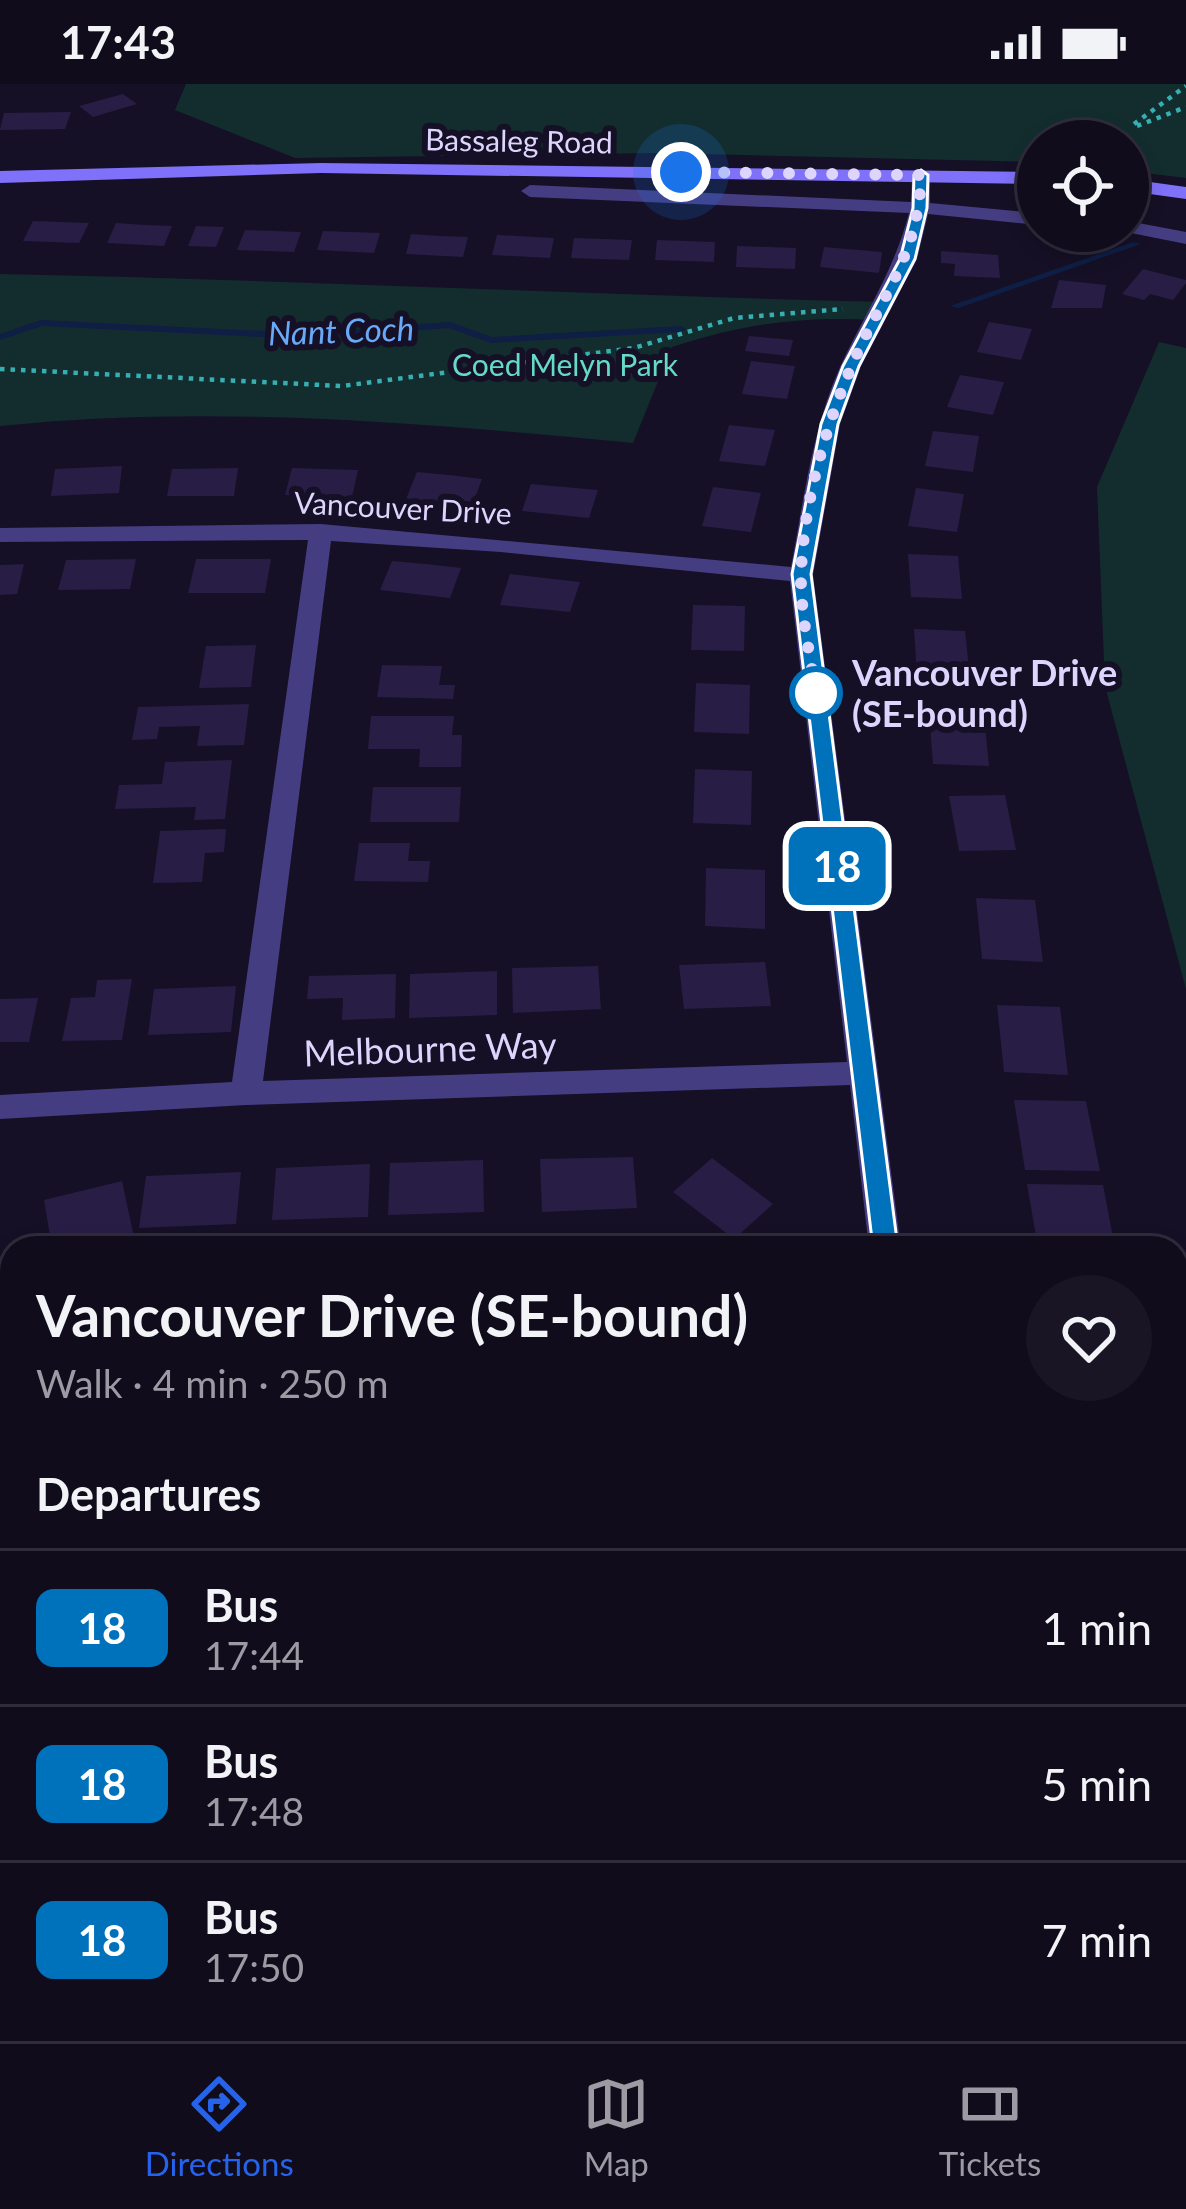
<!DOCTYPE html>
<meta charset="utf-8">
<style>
:root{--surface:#100c1c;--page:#191525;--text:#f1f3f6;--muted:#9c9ba3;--line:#302c3b;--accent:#2563eb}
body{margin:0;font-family:Lato,sans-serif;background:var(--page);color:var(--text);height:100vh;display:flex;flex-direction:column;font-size:45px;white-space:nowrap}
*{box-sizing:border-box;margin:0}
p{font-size:39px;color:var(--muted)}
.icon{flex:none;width:66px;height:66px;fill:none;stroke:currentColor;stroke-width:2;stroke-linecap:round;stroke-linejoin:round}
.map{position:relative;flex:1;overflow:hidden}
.side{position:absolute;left:0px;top:1152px;width:1188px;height:807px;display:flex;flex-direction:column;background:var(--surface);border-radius:36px 36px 0 0;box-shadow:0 6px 18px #0003,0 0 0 3px var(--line)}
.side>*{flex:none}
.badge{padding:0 24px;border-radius:18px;font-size:42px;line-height:78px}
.tools{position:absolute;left:1017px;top:36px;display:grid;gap:24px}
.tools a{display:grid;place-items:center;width:132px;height:132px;border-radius:50%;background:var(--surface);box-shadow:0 6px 18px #0003,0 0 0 3px var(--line);font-size:60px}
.you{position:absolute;width:60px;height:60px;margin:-30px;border:9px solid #fff;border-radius:50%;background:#1a73e8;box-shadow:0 0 0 18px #1a73e833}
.map>.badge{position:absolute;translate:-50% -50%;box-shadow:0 0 0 6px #fff}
h2{padding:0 36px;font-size:45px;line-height:108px}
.round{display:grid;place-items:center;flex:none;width:126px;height:126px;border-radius:63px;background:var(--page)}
.head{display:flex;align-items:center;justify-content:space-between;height:204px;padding:0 36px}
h1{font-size:57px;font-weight:700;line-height:90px}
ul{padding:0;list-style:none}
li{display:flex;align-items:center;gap:36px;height:156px;padding:0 36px;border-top:3px solid var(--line)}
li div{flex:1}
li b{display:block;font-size:45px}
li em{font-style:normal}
li .badge{min-width:132px;font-weight:700;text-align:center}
.status{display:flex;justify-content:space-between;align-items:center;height:84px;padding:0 60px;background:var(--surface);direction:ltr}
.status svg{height:33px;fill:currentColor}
.tabs{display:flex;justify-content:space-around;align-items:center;height:168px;border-top:3px solid var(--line);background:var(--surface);font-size:33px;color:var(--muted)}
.tabs a{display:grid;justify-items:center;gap:6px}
.tabs .active{color:var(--accent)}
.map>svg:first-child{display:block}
</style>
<div class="status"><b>17:43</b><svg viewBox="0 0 49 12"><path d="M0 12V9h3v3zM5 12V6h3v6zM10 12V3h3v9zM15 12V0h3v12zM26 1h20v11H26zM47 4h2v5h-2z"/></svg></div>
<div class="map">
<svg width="1186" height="1957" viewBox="0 0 1186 1957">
<rect width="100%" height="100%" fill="#151025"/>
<path fill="#132d2e" d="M186,0H1186V94L1128,87V57H1038V78L656,69L295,74L175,26Z
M0,190C295,196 590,211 885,218L875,236C801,232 742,240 672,263L633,359C423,339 210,320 0,342Z
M1159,258L1186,264V905L1105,602L1097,403Z"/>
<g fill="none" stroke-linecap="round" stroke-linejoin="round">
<path fill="#0e1e45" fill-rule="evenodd" d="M1133,158L1141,160L959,224L950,222Z
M41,236L303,249L450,238L492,253L681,242L686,245L681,248L491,259L449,244L303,255L42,242L0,256V250Z"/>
</g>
<path fill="#281d45" d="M123,10L137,20L93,33L79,22Z
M71,28L65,45L0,46L4,29Z
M33,137L89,139L79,159L23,157Z
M116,139L146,141L172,142L164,162L107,159Z
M196,142L224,143L216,163L188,162Z
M245,146L301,148L294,168L237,166Z
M323,147L351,148L380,149L374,169L317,166Z
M411,150L439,152L468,153L463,173L406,170Z
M497,151L554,154L550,174L492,171Z
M574,154L632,156L629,176L571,174Z
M657,156L715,158L714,178L655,176Z
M737,162L796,164L795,185L736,183Z
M824,163L882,168L879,189L820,183Z
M941,167L998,171L1000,194L954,192L955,180L941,179Z
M1143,185L1186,196V199L1173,216L1150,210L1144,216L1122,210Z
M1059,196L1106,201L1102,224H1051Z
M989,238L1032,245L1021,276L977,268Z
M749,252L793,256L789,272L745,267Z
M751,277L795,282L787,315L742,310Z
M960,291L1004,298L993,331L947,323Z
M729,341L775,346L765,382L719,377Z
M933,347L979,352L973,388L925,382Z
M122,382L119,409L51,412L55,385Z
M238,384L234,412H167L172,385Z
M292,384L358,386L352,413L285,411Z
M417,388L449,391L482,395L472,422L406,415Z
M531,400L598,406L589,434L522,427Z
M713,403L761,409L751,448L702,442Z
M916,404L964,410L957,448L908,442Z
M908,470L958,472L962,515L911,513Z
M136,475L130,505L58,506L66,476Z
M196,475H271L265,509H188Z
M392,477L426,480L461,484L450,514L380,506Z
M24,480L17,510L0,511V481Z
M510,490L580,498L570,528L500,521Z
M693,521L745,522L744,567L691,566Z
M914,545L965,547L970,593L917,591Z
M256,561L251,603L199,604L206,562Z
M382,581L442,582L439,601H455L453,615L377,613Z
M696,599L750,601L749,650L694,648Z
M249,620L244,661L197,662L200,642L159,643L157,655L132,656L138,623Z
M929,629L984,631L989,682L933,680Z
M371,632H454L452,651H462L461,683H419L420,665H368Z
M232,676L225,735L194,736L196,723L115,725L119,701L162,700L165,678Z
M695,685L752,687L751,741L693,739Z
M373,703H461L459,738H370Z
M1005,711L1016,766L959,767L949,712Z
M226,745L224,768L205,769L202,798L153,799L160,747Z
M359,759H410L408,777H430L428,798L354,797Z
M706,784L765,786V845L705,842Z
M976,814L1035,816L1043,878L982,875Z
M765,878L771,922L684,925L679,881Z
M598,882L601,925L513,929L512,884Z
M497,887V931L409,934L410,890Z
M396,890L395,934L342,936L343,914L307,915L309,892Z
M132,895L122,956L62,957L71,914L95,913L97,896Z
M236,902L231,948L148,951L154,905Z
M38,914L29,958H0V915Z
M997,921L1060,923L1068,991L1004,988Z
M1014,1016L1086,1017L1100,1087L1025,1086Z
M633,1073L637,1124L542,1128L540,1075Z
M712,1074L773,1120L734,1155L673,1108Z
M483,1076L484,1128L388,1131L390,1079Z
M370,1080L368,1133L272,1136L276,1084Z
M241,1088L236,1140L139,1144L146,1092Z
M122,1097L135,1158L111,1164H52L44,1116Z
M1027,1100L1103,1101L1115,1164H1038Z
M1176,1368L1186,1369V1403H1176Z
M1176,1698H1186V1816H1176Z
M0,1745L12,1746V1834H0Z"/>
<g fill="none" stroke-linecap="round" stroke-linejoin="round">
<path stroke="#35afb2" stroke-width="4.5" stroke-dasharray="4.5 6" stroke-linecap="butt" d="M1134,40L1186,2
M1137,42L1186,23
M0,285L342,302L634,264L734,234L843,225"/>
<path fill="#453d81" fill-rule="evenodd" d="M1111,53H1119L1121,57H1109Z"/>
<path fill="#453d81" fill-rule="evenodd" d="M921,85L930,91V119L1038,129V141L928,130L917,175L861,282L840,340L813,491L901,1164H869L850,1001L246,1021L0,1035V1011L232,998L308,456L0,458V444L321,440L791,483C804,415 812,346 840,283C865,229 894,187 909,129L530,113L521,107L530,101L911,118L912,91ZM331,457L501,468L790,497L847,978L263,997Z
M1128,137L1186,148V160L1121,147H1128Z
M0,1273L12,1278V1334L0,1330Z
M964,1947H1006L1007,1957H965Z"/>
<path fill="#7f71f9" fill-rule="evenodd" d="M321,79L1038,88V100L321,89L0,99V87Z
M1128,95L1186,103V115L1128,107Z"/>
</g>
<path fill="#0072bc" stroke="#fff" stroke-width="3" d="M921,86L928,91L927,124L915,175L859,282L838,340L811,490L898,1164L885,1174L873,1164L792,490L821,340L843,282L900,175L913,124L914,91Z"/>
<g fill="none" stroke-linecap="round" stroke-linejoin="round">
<path stroke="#ddd5fd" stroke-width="12" stroke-dasharray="0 21.6" d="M681,88L921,91C919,172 879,215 850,286C824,347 803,423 801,490C800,534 813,582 818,626L816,609"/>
</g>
<circle fill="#fff" stroke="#0072bc" stroke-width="6" cx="816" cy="609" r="24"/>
<g text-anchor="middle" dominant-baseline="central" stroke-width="12" stroke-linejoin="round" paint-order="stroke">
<g font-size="30" fill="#ddd5fd" stroke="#151025">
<text transform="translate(519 56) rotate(1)">Bassaleg Road</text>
<text transform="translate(403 423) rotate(3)">Vancouver Drive</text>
</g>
<g font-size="30" fill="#64dac7" stroke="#151025">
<text x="565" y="280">Coed Melyn Park</text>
</g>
<g font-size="33" font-style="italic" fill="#68aaf8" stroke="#151025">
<text transform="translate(341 246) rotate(-2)">Nant Coch</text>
</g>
<g font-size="36" font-weight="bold" fill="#ddd5fd" stroke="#151025" text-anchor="start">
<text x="852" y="588">Vancouver Drive<tspan x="852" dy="41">(SE-bound)</tspan></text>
</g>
<g font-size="36" fill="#ddd5fd" stroke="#151025">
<text transform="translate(430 964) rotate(-2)">Melbourne Way</text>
</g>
</g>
</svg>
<div class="tools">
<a><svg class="icon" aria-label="locate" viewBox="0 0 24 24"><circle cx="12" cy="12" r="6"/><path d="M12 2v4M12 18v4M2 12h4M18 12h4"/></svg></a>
</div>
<div class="you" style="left:681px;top:88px"></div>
<b class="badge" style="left:837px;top:782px;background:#0072bc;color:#fff">18</b>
<section class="side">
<div class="head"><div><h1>Vancouver Drive (SE-bound)</h1><p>Walk · 4 min · 250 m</p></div><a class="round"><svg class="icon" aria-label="heart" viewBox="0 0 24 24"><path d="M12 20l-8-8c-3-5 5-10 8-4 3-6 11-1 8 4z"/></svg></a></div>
<h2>Departures</h2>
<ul>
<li><span class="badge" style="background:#0072bc;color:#fff">18</span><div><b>Bus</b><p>17:44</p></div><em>1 min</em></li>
<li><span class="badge" style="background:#0072bc;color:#fff">18</span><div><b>Bus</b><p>17:48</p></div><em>5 min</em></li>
<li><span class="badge" style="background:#0072bc;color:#fff">18</span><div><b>Bus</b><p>17:50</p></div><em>7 min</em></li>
</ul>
</section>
</div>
<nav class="tabs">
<a class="active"><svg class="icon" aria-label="directions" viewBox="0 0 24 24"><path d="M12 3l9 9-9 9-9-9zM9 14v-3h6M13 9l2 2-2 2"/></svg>Directions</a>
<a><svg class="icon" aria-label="map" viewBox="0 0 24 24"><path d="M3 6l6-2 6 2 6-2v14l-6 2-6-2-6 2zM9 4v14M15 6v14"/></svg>Map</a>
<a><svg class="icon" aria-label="tickets" viewBox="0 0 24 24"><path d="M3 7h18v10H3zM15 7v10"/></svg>Tickets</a>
</nav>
